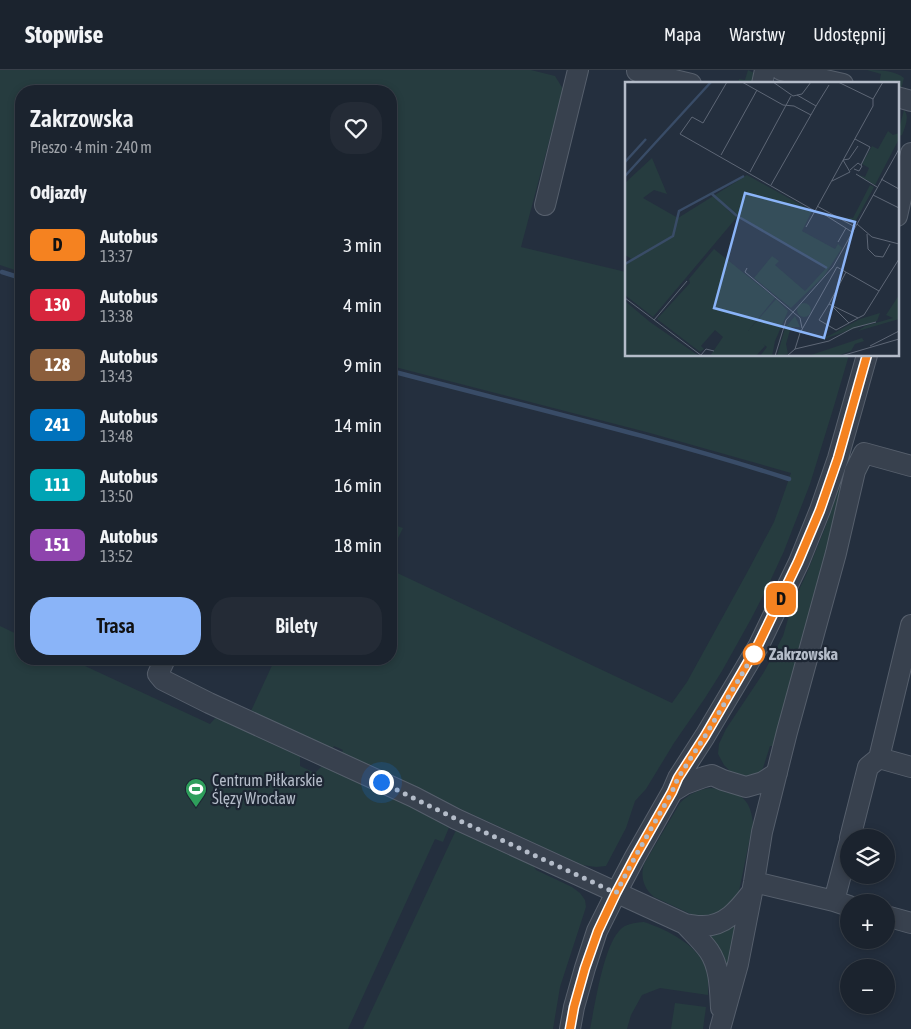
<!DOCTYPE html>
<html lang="pl">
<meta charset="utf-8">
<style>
:root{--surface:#1b232e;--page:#242b36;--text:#f1f3f6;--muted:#a0a4aa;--line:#39404a;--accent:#8ab4f8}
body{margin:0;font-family:"Asap Condensed",sans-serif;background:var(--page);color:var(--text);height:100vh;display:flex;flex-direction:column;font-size:19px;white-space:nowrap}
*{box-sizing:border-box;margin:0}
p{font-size:16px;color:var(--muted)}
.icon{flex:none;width:28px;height:28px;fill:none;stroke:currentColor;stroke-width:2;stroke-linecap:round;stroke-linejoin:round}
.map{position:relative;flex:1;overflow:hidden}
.side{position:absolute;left:15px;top:15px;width:382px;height:580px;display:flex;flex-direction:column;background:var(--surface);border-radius:20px;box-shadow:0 2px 8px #0003,0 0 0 1px var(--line)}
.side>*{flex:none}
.badge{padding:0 10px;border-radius:8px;font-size:18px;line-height:32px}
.fabs{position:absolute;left:840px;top:759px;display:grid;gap:10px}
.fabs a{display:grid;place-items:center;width:55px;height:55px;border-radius:50%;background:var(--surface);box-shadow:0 2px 8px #0003,0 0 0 1px var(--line);font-size:25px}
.you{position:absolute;width:25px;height:25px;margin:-12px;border:4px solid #fff;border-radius:50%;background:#1a73e8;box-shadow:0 0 0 8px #1a73e833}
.map>.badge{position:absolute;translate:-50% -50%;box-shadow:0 0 0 2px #fff}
h2{padding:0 15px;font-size:19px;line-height:45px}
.round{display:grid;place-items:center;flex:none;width:52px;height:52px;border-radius:20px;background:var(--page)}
.headline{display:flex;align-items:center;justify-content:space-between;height:85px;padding:0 15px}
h1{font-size:24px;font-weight:600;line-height:38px}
.primary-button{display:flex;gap:10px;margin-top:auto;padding:10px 15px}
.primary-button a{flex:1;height:58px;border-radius:20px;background:var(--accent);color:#111;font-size:20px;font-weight:600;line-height:58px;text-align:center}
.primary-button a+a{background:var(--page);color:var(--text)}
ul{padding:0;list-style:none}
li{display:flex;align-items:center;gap:15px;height:60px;padding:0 15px}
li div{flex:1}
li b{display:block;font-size:19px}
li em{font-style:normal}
li .badge{min-width:55px;font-weight:700;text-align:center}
header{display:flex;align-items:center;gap:30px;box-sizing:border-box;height:70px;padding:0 25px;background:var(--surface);border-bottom:1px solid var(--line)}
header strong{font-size:24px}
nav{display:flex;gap:28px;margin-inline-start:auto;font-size:18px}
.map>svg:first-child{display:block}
</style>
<header>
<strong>Stopwise</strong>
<nav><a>Mapa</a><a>Warstwy</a><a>Udostępnij</a></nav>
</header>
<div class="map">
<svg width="911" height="959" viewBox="0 0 911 959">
<rect width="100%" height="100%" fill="#242f3e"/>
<path fill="#263c3f" d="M0,0H531L555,6L563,19L521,177L626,202V285H849L834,336L810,414L784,481L766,520L751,549L722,601L705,628L674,673L646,719L635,731L626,758L606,796L596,797L582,795L341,684L343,680L334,676L332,680L251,641L275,589H391V500L672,633L687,612L749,499L774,452L791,403L650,363L391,296V21H21V202L0,195Z
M748,0L754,3L755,10L754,14H738L739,9L745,10Z
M867,0C879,0 894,0 904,8L900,23H897V14H879L881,4Z
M904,40C910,47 905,57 902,65L897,67Z
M848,393L851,394L774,676H770L763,698L760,702L748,707L737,704L730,701L724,695L718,684L719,674L726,659L764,602L783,566L793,532L806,505L825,458Z
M391,454L403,458L391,482Z
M0,556L21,566V589H70L210,654L217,646L300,684V696L315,703L323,695L450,755L443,772L435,769L348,959H0Z
M710,718L719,719L727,723L729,720C746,727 751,735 753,753L738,826L723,841L704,847L695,846L654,827C644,819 640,807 644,794L680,733C689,724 697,720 710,718Z
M457,758L531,791L536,800L572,817L580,823L585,830L586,837L560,917L553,959H363Z
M743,845L729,913L704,867Z
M644,852C668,860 700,876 707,901C709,909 708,918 708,925L660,918L642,925L631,945L627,959H590C595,935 603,879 619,861C626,853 634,853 644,852Z
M675,933L706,937L703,959H671Z"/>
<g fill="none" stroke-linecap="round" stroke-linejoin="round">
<path stroke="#394c67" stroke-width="4.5" d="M2,202L21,208
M391,301C524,336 658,367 789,409"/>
<g stroke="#565f6c" stroke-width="22">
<path id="minor" d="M781,0L843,14
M637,1L691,14
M762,14L765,0
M897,27L911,31
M545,135L578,0
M897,146L911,83
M165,589L158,604L163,610L209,633L414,727L456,749L685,854C690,855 695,856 701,856C725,857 739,839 752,822
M879,688L911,555
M672,722L685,714L704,707L712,705L723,710L746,717L763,712L777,703
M850,768L868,697L879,688L911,697
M849,774L834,831L849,836
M754,812L834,831
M886,846L911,853
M685,854C692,862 702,871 709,881C720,897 720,919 721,938
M570,959L574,937L585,898L597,861L616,823L635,787L672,722L678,708L705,666L759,575L799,492L820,440L838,388L867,285
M720,959L738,894L754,812L762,762L787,662L836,483L855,401L864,383L911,396"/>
</g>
<use href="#minor" stroke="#38414e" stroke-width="20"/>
</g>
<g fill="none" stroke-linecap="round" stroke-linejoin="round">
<g stroke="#fff" stroke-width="11">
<path id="line" d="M570,959L574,937L585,898L598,861L616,823L635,787L672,722L678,708L705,666L758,575L798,492L820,440L838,388L867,285"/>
</g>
<use href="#line" stroke="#f58220" stroke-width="8"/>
<path stroke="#b4bcc9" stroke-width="5" stroke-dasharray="0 9" d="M381,712L456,749L616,823L635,787L672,722L678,708L705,666L754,584"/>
</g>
<defs>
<g id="stadium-pin" transform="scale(1.125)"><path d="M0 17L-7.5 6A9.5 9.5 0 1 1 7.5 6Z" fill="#2e9e5b" stroke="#1d2633"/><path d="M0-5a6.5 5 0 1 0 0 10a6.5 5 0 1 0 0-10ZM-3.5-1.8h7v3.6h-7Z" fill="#fff"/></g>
</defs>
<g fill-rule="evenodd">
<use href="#stadium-pin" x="196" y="719"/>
</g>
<circle fill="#fff" stroke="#f58220" stroke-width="2.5" cx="754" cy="584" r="10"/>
<g text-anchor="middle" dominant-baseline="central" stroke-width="4.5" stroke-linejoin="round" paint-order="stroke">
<g font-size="16" font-weight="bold" fill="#b4bcc9" stroke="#1d2633" text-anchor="start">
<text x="769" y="584">Zakrzowska</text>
</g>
<g font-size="16" fill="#b4bcc9" stroke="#1d2633" text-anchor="start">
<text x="212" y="710">Centrum Piłkarskie<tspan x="212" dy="18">Ślęzy Wrocław</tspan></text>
</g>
</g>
<g transform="translate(625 12)">
<rect width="274" height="274" fill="#242f3e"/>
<path d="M263,49L268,53L274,51V57L250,103L231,92L240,95L244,86L237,82L247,64L253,67ZM27,76L42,112L29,108L18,116L53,136L122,93L187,129L177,149L210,167L213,162L217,166L199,194L166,226L129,196L147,174L154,179L150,183L180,209L202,185L100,126L112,135L28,235L0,213V178L3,181L8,178L0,173V101ZM245,103L249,105L229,142L230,139L221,135L228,136ZM89,167L150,216L123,249L151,217L163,229L150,259L147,274H135L142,265L138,262L140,264L131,274H85L98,255L90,248L76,264L79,267L75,270L32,237L65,201L64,197ZM274,213V237L233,249L240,244L268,236L261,233ZM0,219L25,240L74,274H0ZM172 228a7 7 0 1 1 14 0a7 7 0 1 1-14 0ZM255,231L252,239L196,258L235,237ZM170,234L175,245H166L161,262L163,272L152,274L160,246ZM237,256L239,259L230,262L226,269L212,274H183Z" fill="#263c3f"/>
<path fill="none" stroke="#394c67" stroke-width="2.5" d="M0,80L21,57M0,94L86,0M87,112L112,134M114,135L202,186M0,182L48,154L54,129L119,94"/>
<path fill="none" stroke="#5e6776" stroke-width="1" d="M102,0L78,41L67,35L55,52L190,129L248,24V17L213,0M117,0L158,23L169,24L186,33M148,0L168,14L177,12L186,0M248,17L258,0M191,24L204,3M230,57L245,65L236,83M96,73L132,8M225,88L233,81L237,84L234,89L229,87M125,90L166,14M231,92L252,105M256,97L274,107M207,99L225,90L218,78L224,77L233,64M146,103L191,24L172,13M248,113L274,126M192,124L230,145M197,131L227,150M232,142L247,155L274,162M181,145L190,129M242,152L243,167L250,174L258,175L265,162M213,160L221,146M122,186L120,190L175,236L177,246M0,216L77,274M204,222L221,190M207,224L224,241M233,236L211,248L194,238L204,222L233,236L239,233L254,209M29,238L62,199M245,264L274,249M170,267L175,251L212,185L254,209L274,177M76,273L81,267L89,269M150,274L161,238L208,185L274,67M162,274L170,267L204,259L228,246L251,240M216,274L274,257"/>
<path fill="#8ab4f8" fill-opacity="0.15" stroke="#8ab4f8" stroke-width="2.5" d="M120,111L230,140L199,256L89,226Z"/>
<rect width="274" height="274" fill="none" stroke="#b4bcc9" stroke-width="2.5"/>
</g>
</svg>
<div class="fabs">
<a><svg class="icon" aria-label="layers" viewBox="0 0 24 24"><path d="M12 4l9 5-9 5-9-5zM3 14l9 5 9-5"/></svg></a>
<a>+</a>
<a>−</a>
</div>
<div class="you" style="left:381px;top:712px"></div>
<b class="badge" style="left:781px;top:529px;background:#f58220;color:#111">D</b>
<section class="side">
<div class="headline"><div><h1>Zakrzowska</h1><p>Pieszo · 4 min · 240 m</p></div><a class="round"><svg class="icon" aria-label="heart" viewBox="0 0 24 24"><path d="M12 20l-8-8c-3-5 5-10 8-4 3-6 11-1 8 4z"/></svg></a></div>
<h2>Odjazdy</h2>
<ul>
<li><span class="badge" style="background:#f58220;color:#111">D</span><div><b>Autobus</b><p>13:37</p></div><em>3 min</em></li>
<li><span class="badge" style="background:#d7263d;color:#fff">130</span><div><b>Autobus</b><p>13:38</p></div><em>4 min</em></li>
<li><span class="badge" style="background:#8b5e3c;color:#fff">128</span><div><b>Autobus</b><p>13:43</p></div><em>9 min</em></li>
<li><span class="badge" style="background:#0072bc;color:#fff">241</span><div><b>Autobus</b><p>13:48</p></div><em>14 min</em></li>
<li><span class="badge" style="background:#00a3b4;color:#fff">111</span><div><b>Autobus</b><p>13:50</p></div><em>16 min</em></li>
<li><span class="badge" style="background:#8e44ad;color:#fff">151</span><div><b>Autobus</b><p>13:52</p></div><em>18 min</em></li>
</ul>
<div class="primary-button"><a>Trasa</a><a>Bilety</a></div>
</section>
</div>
